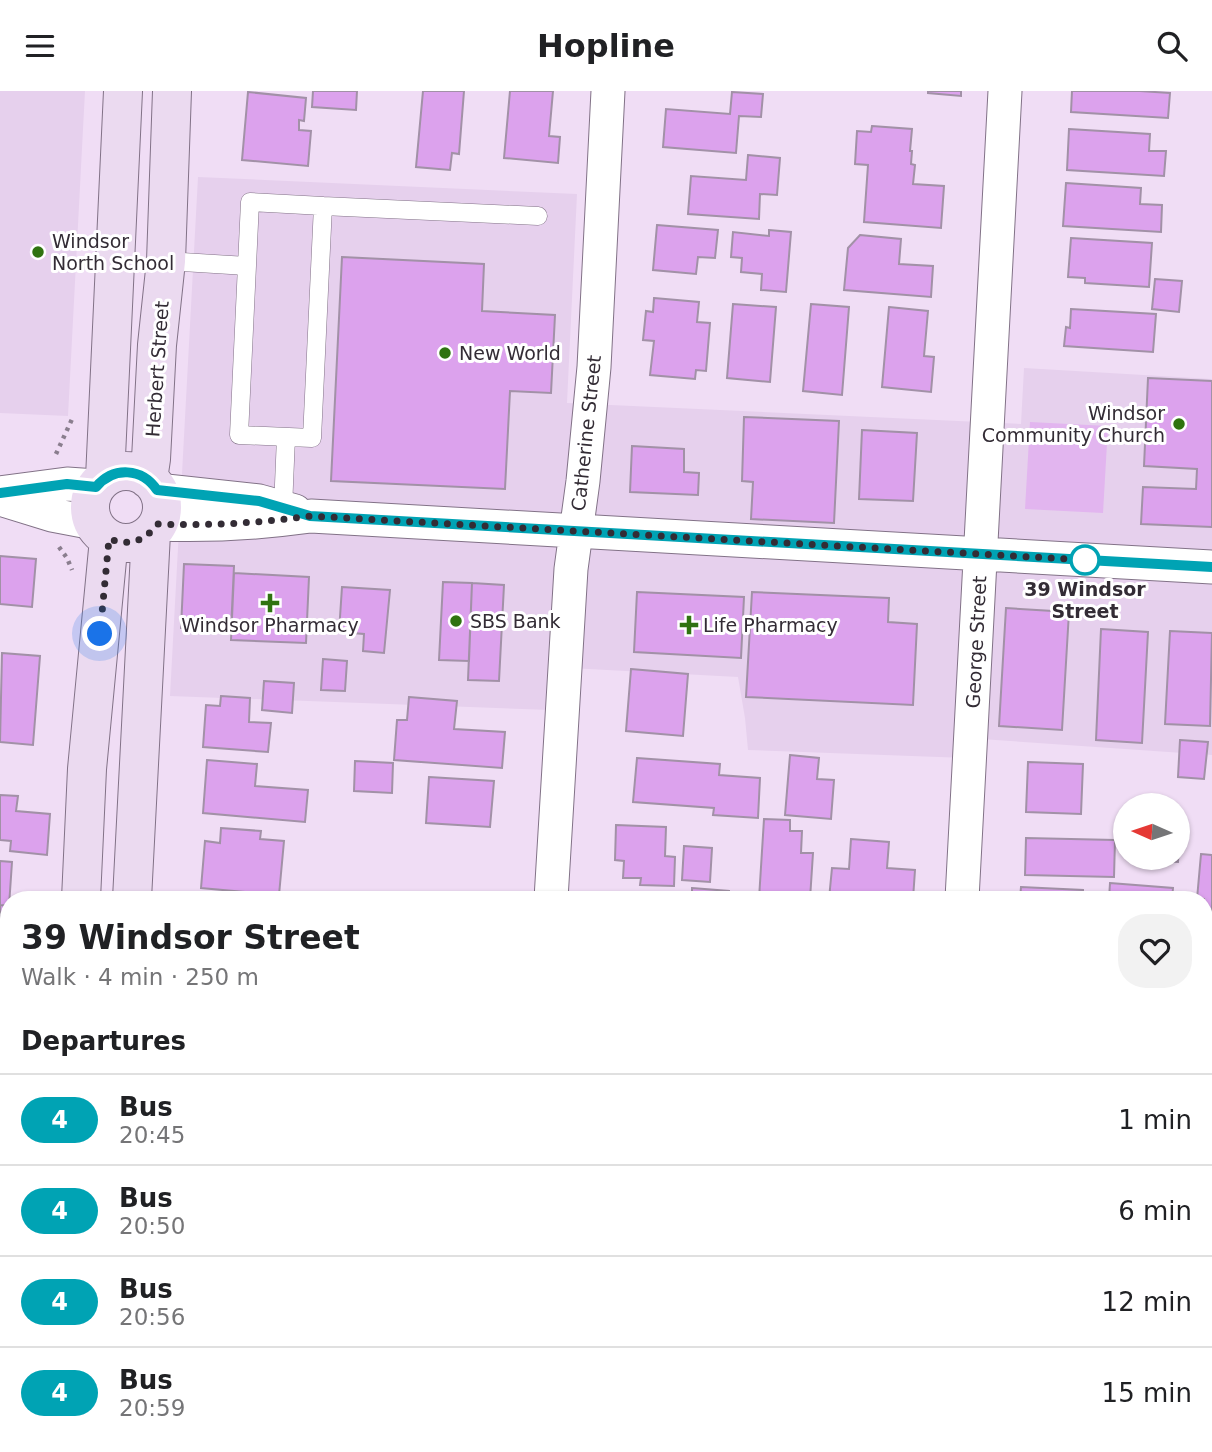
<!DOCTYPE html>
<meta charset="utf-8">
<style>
:root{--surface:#fff;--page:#f2f2f2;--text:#202124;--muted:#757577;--line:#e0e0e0}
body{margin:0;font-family:"DejaVu Sans",sans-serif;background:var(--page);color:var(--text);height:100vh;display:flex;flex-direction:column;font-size:26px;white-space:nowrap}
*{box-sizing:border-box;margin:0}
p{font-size:23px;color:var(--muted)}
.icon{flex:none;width:38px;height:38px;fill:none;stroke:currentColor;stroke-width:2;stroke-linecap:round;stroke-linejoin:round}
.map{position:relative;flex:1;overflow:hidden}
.side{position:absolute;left:0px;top:800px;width:1213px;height:562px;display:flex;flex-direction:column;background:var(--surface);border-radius:28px 28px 0 0;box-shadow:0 2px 5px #0004}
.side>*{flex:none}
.badge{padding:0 14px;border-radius:23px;font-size:24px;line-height:46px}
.needle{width:46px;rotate:273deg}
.tools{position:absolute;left:1113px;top:702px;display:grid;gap:14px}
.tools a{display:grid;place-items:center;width:77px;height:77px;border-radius:50%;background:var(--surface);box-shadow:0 2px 5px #0004;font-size:35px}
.you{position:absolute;width:35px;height:35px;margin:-18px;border:5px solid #fff;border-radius:50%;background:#1a73e8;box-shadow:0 0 0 10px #1a73e833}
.map>.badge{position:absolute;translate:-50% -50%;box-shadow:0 0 0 4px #fff}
h2{padding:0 21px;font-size:26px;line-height:63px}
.round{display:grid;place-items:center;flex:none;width:74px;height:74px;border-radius:28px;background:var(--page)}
.overview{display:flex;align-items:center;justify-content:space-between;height:119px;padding:0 21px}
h1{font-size:33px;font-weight:800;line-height:52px}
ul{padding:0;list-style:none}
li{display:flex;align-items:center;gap:21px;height:91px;padding:0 21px;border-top:2px solid var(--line)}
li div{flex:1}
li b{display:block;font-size:26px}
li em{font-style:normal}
li .badge{min-width:77px;font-weight:700;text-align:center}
header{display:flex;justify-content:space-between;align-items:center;height:91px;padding:0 21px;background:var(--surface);font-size:32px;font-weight:800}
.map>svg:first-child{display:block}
</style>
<header><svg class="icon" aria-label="menu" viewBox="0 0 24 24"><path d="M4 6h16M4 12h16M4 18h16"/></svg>Hopline<svg class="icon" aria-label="search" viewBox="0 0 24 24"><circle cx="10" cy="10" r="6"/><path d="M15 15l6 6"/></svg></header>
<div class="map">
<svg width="1212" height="1361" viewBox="0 0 1212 1361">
<rect width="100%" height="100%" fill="#f0ddf5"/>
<path fill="#e6d0ed" d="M0,0H85L68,325L0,322Z
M198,86L577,103L567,312L1021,333L1024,277L1212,288V664L966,647V667L748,659L745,627L738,586L551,576L550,619L170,605Z"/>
<path fill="#e2b5ef" d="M1030,331L1108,335L1103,422L1025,418Z"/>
<path fill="#dca2ed" stroke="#a291a7" stroke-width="2" d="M313,0H357L356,19L312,16Z
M423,0H464L459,63L452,62L450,79L416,76Z
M510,0H553L549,45L560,46L558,72L504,67Z
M928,0H961V5L928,2Z
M1072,0H1140L1170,2L1168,27L1071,21Z
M248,1L306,7L304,30L299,29V39L311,40L308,75L242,69Z
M732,1L763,3L761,26L739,25L736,62L663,56L666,18L730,23Z
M872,35L912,38L910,60H912L911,73L915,74L913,93L944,95L941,137L864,131L868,74L855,73L857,40L871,41Z
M1069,38L1150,43L1149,60H1166L1164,85L1067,79Z
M748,64L780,67L777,104L760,103L759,128L688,123L691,85L746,89Z
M1066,92L1141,97L1140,113L1162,114L1161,141L1063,135Z
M657,134L718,139L715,167L698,166L696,183L653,179Z
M769,139L791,141L786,201L761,199L762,183L741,181L742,167L731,166L733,141L769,145Z
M860,144L901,148L899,173L933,175L931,206L844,199L848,157Z
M1071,147L1152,152L1149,196L1085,192V187L1068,186Z
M342,166L484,173L482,220L555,224L551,302L510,300L505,398L331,390Z
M1155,188L1182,190L1179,221L1152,218Z
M654,207L699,211L697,231L710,232L706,280L696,279L695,288L650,284L654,250L643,249L646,220L653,221Z
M733,213L776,216L770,291L727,287Z
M811,213L849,216L842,304L803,300Z
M889,216L928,220L924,265L934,266L931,301L882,296Z
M1071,218L1156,223L1153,261L1064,255L1066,236L1070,237Z
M1148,287L1212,290V436L1141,433L1143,396L1196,398L1197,378L1144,375Z
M744,326L839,330L834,432L751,428L753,391L742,390Z
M862,339L917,342L913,410L859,408Z
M632,355L684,358V381L699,382L698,404L630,401Z
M0,465L36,468L32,516L0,513Z
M184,473L234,475L231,539L181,537Z
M234,482L309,486L306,552L231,549Z
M443,491L472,492L469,570L439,569Z
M472,492L504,494L499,590L468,589Z
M342,496L390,499L384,562L363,560L364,543L339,541Z
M637,501L744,506L741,567L634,561Z
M752,501L889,507L888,531L917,533L913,614L746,606Z
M1006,517L1069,521L1062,639L999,635Z
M1101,538L1148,541L1142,652L1096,649Z
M1170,540L1212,542L1210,635L1165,633Z
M2,562L40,565L33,654L0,651Z
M323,568L347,570L345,600L321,599Z
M631,578L688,583L683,645L626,640Z
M264,590L294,592L292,622L262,619Z
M221,605L250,607L249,631L271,632L268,661L203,656L206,614L220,615Z
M409,606L457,610L454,638L505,641L502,677L394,669L397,629H407Z
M1180,649L1208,651L1204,688L1178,686Z
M790,664L819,667L817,688L834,689L831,728L785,724Z
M637,667L720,673L719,684L760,687L758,727L713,724L714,717L633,711Z
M207,669L257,673L255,695L308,699L305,731L203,722Z
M355,670L393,672L392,702L354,700Z
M1028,671L1083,673L1081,723L1026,721Z
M429,686L494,690L490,736L426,732Z
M0,704L18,705L16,720L50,723L47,764L10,760L11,750L0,749Z
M1178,726L1181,727L1178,771L1142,769V766H1178Z
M764,728L790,729V740H802L801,762H813L810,808H759Z
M616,734L666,736L665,765L675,766L674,795L640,794L641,787H623L624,770L615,769Z
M221,737L261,740L260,748L284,750L279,804L201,797L205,750L220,752Z
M1026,747L1115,749L1114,786L1025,784Z
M851,748L889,751L887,777L915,779L913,808H829L832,777L849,778Z
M684,755L712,757L710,791L682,789Z
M1201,763L1212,764V836L1204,835V808H1197Z
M0,770L12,771L9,815L0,814Z
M1110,792L1173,797L1172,808H1109Z
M1021,796L1083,799V808H1020Z
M692,797L729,800V808H692Z
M0,814L9,815V860H0Z
M1204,849H1212V904L1204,903Z
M0,915L9,916V952H0Z
M1204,1240L1212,1241V1265L1204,1264Z
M1204,1328L1212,1329V1361H1200L1201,1353H1204Z
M0,1333H9L8,1361H0Z
M419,1353H465L464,1361H418Z
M794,1353H868V1361L793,1360Z
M1128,1353H1169L1168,1361H1128Z
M1175,1353H1201L1200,1361H1174Z"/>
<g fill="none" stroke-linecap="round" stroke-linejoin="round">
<g stroke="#827287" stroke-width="19">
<path id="lane" d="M250,111L323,115L312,347L239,344Z
M323,115L538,125
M166,170L247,175
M283,417L286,346"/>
</g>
<g stroke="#827287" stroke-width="35">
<path id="street" d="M157,399L259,410L295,420
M0,402L67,393L96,395
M0,408L52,424L94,432
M158,433C209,435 260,432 311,425L1212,476
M551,808L571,478L583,390L594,276L608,0
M962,808L1005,0
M518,1361V1353
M934,1361V1353"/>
</g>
<g stroke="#827287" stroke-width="40">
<path id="secondary" d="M90 416a36 36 0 1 1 72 0a36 36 0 1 1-72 0Z
M105,387L123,0
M148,388L151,368L157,254L166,170L172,0
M81,808L87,678L109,448
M132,808L151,442
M52,1361V1353
M104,1361L105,1353"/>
</g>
<path stroke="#8a7e8e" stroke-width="4.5" stroke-dasharray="3.5 5" stroke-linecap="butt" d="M56,363L73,326
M59,456L67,467L72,479"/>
<use href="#lane" stroke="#fff" stroke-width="18"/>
<use href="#street" stroke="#fff" stroke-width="33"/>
<use href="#secondary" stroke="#ebdaf0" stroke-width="38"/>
</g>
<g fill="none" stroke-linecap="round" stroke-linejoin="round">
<g stroke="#fff" stroke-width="16">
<path id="line" d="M0,402L67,393L96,396C114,375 142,377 157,399L259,410L310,425L1212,476"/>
</g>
<use href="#line" stroke="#00a3b4" stroke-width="10"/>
<path stroke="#332c35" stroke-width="7" stroke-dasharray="0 12.6" d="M100,543L109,448C131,455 143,451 158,433C209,435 259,432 310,425L1085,469"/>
</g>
<g fill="#2f7310" stroke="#fff" stroke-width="2.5">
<circle cx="38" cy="161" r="7"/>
<circle cx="445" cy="262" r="7"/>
<circle cx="1179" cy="333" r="7"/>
<path d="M266.5 501.5h7v7h7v7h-7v7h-7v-7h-7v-7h7z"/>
<circle cx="456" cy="530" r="7"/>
<path d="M685.5 523.5h7v7h7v7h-7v7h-7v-7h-7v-7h7z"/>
</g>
<circle fill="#fff" stroke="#00a3b4" stroke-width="3.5" cx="1085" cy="469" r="14"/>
<g text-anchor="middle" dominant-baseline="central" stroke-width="6" stroke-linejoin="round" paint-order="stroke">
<g font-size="19" fill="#332c35" stroke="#fff" text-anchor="start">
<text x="52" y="150">Windsor<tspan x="52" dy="22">North School</tspan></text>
<text x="459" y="262">New World</text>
<text x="1165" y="322" text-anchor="end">Windsor<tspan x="1165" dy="22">Community Church</tspan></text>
<text x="470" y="530">SBS Bank</text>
<text x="270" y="534" text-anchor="middle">Windsor Pharmacy</text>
<text x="703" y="534">Life Pharmacy</text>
</g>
<g font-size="19" fill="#332c35" stroke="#fff">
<text transform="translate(157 278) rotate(-86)">Herbert Street</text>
<text transform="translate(586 342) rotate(-84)">Catherine Street</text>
<text transform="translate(976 551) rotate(-87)">George Street</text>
</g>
<g font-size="19" font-weight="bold" fill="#332c35" stroke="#fff">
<text x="1085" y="498">39 Windsor<tspan x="1085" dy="22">Street</tspan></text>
</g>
</g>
</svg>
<div class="tools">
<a><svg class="needle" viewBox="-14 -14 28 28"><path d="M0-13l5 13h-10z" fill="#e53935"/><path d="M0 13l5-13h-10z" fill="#757577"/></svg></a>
</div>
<div class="you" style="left:100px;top:543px"></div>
<section class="side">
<div class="overview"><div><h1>39 Windsor Street</h1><p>Walk · 4 min · 250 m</p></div><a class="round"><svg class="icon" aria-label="heart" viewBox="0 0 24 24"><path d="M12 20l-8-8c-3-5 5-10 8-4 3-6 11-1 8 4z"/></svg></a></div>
<h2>Departures</h2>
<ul>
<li><span class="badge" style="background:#00a3b4;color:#fff">4</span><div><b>Bus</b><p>20:45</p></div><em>1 min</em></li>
<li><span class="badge" style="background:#00a3b4;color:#fff">4</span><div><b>Bus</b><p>20:50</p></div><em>6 min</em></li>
<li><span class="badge" style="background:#00a3b4;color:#fff">4</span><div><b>Bus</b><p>20:56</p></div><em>12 min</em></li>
<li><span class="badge" style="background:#00a3b4;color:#fff">4</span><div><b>Bus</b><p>20:59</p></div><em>15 min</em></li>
</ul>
</section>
</div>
